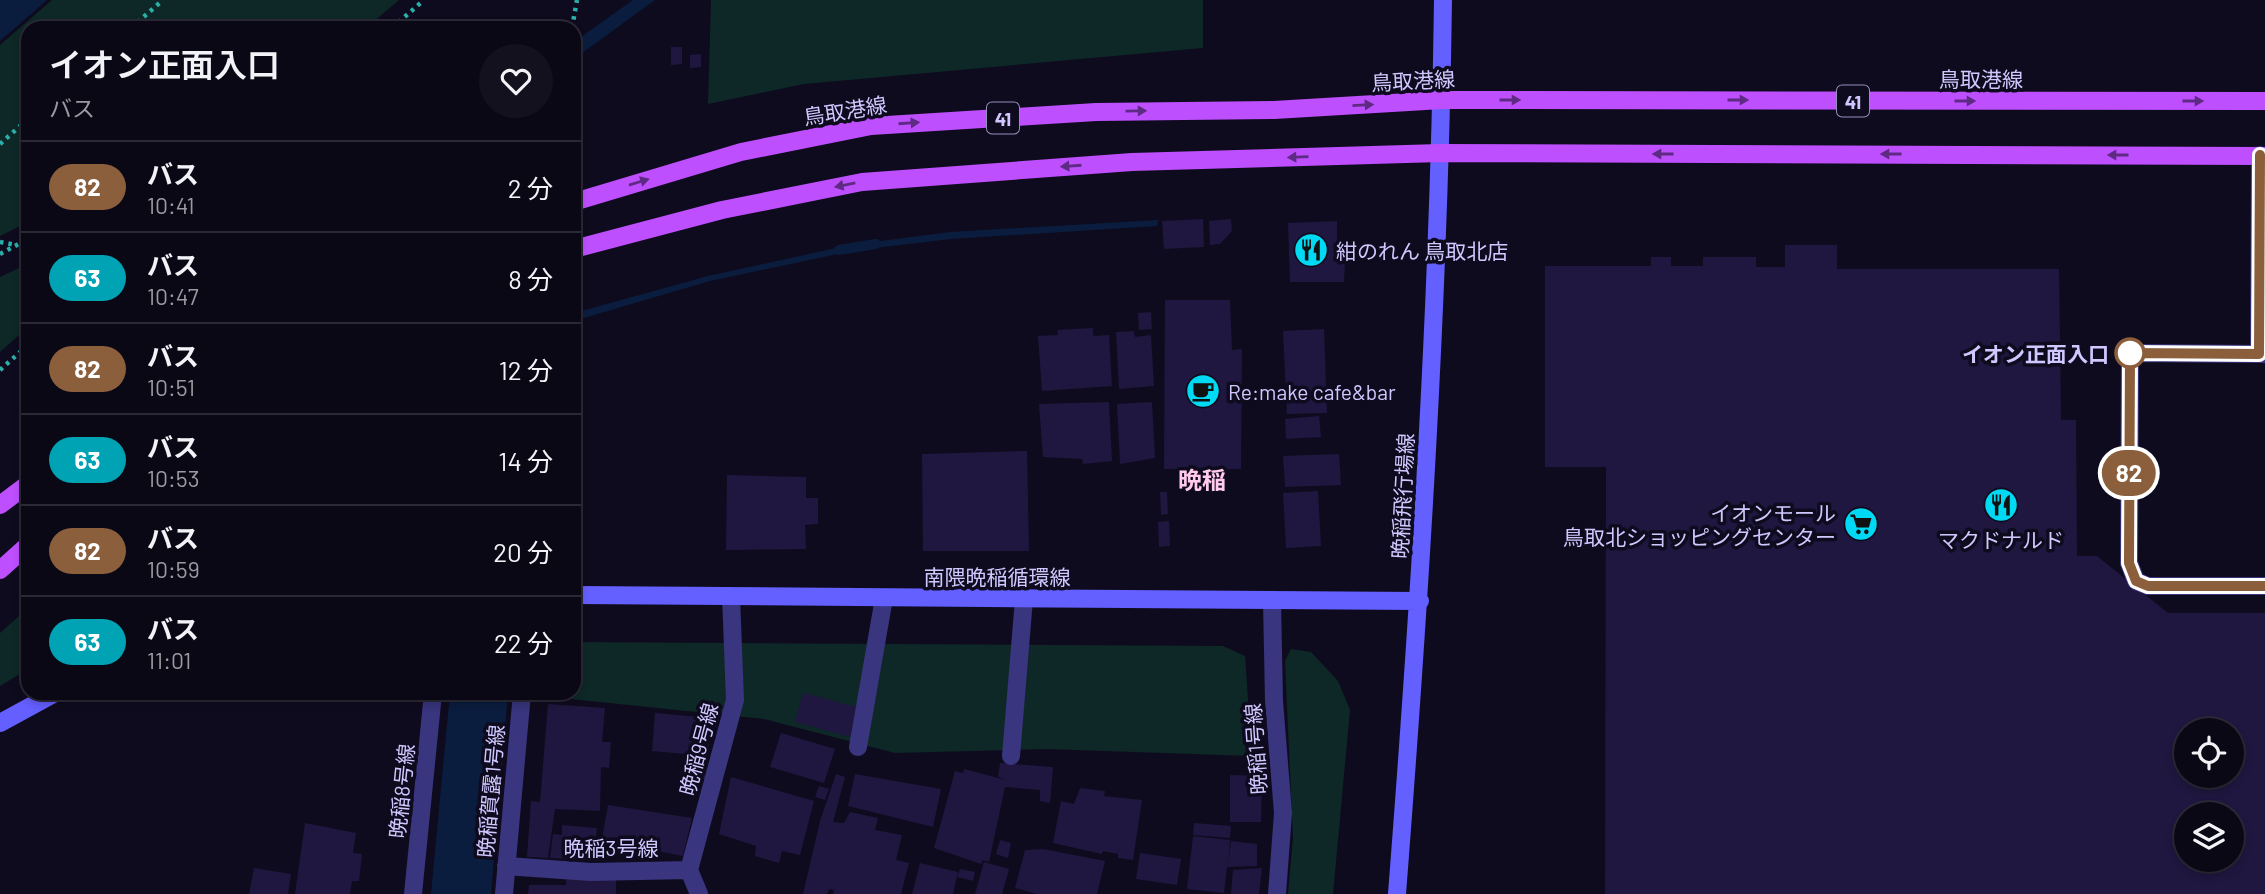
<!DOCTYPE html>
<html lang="ja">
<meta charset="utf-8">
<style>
:root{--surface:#0b0816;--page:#14111f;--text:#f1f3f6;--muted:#9a9aa1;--line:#2b2935}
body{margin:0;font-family:Barlow,"Noto Sans JP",sans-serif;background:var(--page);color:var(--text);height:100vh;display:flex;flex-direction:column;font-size:26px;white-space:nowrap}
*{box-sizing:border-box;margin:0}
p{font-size:23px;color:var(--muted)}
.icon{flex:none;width:38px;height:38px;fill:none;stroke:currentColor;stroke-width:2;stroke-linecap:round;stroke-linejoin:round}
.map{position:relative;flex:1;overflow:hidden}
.details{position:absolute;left:21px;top:21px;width:560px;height:679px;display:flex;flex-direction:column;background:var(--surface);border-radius:21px;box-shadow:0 4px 10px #0003,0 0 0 2px var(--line)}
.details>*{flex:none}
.badge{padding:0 14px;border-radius:23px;font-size:24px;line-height:46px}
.tools{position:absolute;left:2174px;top:718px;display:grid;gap:14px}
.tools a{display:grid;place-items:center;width:70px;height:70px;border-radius:50%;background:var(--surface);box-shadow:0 4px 10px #0003,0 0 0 2px var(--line);font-size:35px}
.map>.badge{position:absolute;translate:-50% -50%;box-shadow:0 0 0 4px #fff}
.round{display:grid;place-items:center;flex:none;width:74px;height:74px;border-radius:37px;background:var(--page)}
.head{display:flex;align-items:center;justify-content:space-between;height:119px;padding:0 28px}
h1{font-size:33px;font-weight:600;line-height:52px}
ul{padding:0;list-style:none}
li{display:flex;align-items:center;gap:21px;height:91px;padding:0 28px;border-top:2px solid var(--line)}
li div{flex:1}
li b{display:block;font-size:26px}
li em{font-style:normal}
li .badge{min-width:77px;font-weight:700;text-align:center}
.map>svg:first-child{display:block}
</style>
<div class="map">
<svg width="2265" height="894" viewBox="0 0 2265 894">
<rect width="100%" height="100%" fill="#0f0b1e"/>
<path fill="#0e2827" d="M52,0H399L366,28H28V222L0,236V45Z
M711,0H1203V48L804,84L708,104Z
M28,264V327L0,352V277Z
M28,608V669L0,686V633Z
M574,642L1223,646L1245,656L1252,756L1046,749L895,753L764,719L532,695L574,693Z
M1291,649L1311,652L1338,681L1350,710L1333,894H1288L1293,838L1285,661Z"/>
<path fill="#0a1d3e" d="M0,0H47L0,41Z
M633,0H655L574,59V42Z
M1158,220L1157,226L951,239L866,249L865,243L950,232Z
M850,245L852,251L710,281L577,320L574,313L708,276Z
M450,693H508L491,894H431Z"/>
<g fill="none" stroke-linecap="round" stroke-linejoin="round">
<path stroke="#0a1d3e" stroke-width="10" d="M839,250L876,244"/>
</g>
<path fill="#1f173f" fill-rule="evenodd" d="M671,47H682V64L671,65Z
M701,54V67L690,68V55Z
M1203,219L1204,247L1164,249L1162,221Z
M1231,219L1232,231L1220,244L1210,245L1209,221Z
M1337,221V260L1345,261L1344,282H1290L1288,223Z
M1785,245H1837V269H2059L2061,420H2076L2077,556H2097L2168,613H2265V894H1605L1606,467H1545V266H1651V257H1671V266H1703V257H1756V267H1785ZM2186,730H2231V775H2186ZM2186,814H2231V859H2186Z
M1165,300H1230L1232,350L1242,349L1241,469H1164Z
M1151,312L1152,329L1139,330L1138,313Z
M1093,328V336L1109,335L1112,386L1042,391L1038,336L1058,335L1057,330Z
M1324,329L1327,413L1287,414L1283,331Z
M1134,331L1135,337L1151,335L1154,386L1119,389L1116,332Z
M1109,402L1112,461L1083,464L1082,459L1043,457L1039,404Z
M1152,402L1155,458L1120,464L1117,404Z
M1319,416L1321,437L1286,439L1285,419Z
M1027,451L1029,551H923L922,454Z
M1339,454L1341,485L1285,487L1283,456Z
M727,475L806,477V498H818V524L805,525L806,549L726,550Z
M1318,491L1321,546L1286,548L1283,493Z
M1160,492H1167L1168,514L1161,515Z
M1169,521L1170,546L1159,547L1158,522Z
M803,693L857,707L850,737L795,722Z
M548,704L605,708L602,742H611L609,768L601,767L600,811L555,809L548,858L527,857L531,801L540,802Z
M655,713L711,718L708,756L652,751Z
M781,733L835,749L824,783L770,767Z
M693,756L708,758L706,779L691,778Z
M1000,763L1053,767L1050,803L1040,801V790L1005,787L989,862L983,860L981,864L934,848L955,771L963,773L964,769L1006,780L998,777Z
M836,774L845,777L833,822L844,823L850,812L878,818L875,830L902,835L896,860L909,863L901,894H833L834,890L829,889L827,894H803L820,821Z
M855,774L941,789L933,827L848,806Z
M1230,775L1262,776L1261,822H1230Z
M731,777L814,801L800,855L782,851L779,863L755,856L756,846L719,834Z
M819,786L829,789L825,800L815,797Z
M1080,788L1105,791L1104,796L1142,800L1133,860L1118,858V854L1103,851L1102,854L1053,843L1061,801L1074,804Z
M608,805L692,818L683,856L657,851V854L642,851L640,856L625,853V848L601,845Z
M305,823L356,833L353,853L362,854L359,881H352L350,894H295Z
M1194,823L1231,826L1230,838L1193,835Z
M562,825L597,828L593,860L550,858L553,834L562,835Z
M1193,836L1230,840L1228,864L1231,841L1257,844V866L1227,867L1224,893L1187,889Z
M1000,840L1011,843L1008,858L996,854Z
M1043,849L1105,861L1097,894H1037L1015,888L1025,850Z
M1140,853L1181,859L1177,885L1136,879Z
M984,862L1009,869L1002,894H975Z
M920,863L958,872L953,894H912Z
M254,868L291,874L288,894H249Z
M1262,868L1259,894H1231L1233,870Z
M960,869L975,872L973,881L957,877Z
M566,878L616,880V894H528L529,885H566Z"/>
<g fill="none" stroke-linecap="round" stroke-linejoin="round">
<path stroke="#2bb0a9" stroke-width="4.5" stroke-dasharray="3.5 5" stroke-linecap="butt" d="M131,28L163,0
M392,28L424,0
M572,28L577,0
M0,144L28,119
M0,242L16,245
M0,254L28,239
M0,370L28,345"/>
<path stroke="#39357e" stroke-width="18" d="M2259,354L2260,155
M2265,354L2130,353L2129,563L2136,581L2148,586H2265
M858,747L884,598
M1011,756L1024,599"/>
<path stroke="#39357e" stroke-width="18" d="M1272,601L1274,701L1283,813L1277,894
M506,866L591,872L689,870L699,894
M689,870L735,700L731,596
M413,894L433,693
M504,894L522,693"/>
<path stroke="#645fff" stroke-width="18" d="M574,595L1420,601
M0,723L55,693
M1397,894C1420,597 1439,298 1443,0"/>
<path stroke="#be4fff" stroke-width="18" d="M574,202L741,152L871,126L1096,112L1274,110L1442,100L2265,101
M574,249L722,210L862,182L1132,162L1440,153L2265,156
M0,505L28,484
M0,570L28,545"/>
</g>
<defs><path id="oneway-solid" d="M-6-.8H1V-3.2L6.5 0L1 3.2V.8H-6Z" transform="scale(1.75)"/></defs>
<g fill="#5e2a83">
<use href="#oneway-solid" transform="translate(1510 100)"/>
<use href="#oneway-solid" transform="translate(1738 100)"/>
<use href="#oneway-solid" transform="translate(1965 101)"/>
<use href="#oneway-solid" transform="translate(2193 101)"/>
<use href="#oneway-solid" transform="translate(1363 105) rotate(-3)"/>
<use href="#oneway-solid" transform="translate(1136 111) rotate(-1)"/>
<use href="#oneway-solid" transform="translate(909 123) rotate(-4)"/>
<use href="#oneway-solid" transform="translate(1663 154) rotate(-180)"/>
<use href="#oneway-solid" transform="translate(1891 154) rotate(-180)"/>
<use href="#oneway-solid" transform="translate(2118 155) rotate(-180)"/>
<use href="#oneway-solid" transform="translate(1298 157) rotate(178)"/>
<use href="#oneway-solid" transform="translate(1071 166) rotate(176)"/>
<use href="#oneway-solid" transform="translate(639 182) rotate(-17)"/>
<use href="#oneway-solid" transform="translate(845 185) rotate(169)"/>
</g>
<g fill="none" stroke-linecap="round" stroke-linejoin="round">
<g stroke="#fff" stroke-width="16">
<path id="line" d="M2260,155L2259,354L2130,353L2129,563L2136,581L2148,586H2265"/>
</g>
<use href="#line" stroke="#8b5e3c" stroke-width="10"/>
</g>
<defs>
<g id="restaurant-disc" transform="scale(1.75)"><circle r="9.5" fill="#00d9f3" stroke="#0f0b1e"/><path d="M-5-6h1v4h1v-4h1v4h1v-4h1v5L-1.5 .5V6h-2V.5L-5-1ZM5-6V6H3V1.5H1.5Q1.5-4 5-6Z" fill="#111"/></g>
<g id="cafe-disc" transform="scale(1.75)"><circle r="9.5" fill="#00d9f3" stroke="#0f0b1e"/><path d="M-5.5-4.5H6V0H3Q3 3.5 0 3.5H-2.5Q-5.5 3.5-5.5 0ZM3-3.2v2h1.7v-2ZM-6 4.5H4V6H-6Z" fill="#111"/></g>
<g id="supermarket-disc" transform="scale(1.75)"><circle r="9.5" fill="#00d9f3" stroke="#0f0b1e"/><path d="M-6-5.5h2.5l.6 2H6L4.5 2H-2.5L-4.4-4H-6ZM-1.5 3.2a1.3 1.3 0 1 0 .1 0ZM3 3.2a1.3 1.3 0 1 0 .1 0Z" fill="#111"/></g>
</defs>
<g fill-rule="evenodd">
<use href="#restaurant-disc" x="1311" y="250"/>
<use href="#cafe-disc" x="1203" y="391"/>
<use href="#restaurant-disc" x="2001" y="505"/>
<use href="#supermarket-disc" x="1861" y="524"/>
</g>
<circle fill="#fff" stroke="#8b5e3c" stroke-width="3.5" cx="2130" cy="353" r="14"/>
<g text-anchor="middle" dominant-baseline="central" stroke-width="7" stroke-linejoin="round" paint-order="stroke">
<g fill="#0f0b1e" stroke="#958fbc" stroke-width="2">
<rect x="1837" y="85.5" width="32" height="31" rx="5"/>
<rect x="987" y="102.5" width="32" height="31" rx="5"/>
</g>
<g font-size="19" font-weight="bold" fill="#cfc8ff">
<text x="1853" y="101">41</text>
<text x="1003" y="118">41</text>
</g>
<g font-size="21" fill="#cfc8ff" stroke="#0f0b1e">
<text x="1981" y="78">鳥取港線</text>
<text transform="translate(1413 80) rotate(-3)">鳥取港線</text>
<text transform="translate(845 110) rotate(-9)">鳥取港線</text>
<text transform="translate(1402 496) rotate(-87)">晩稲飛行場線</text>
<text x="997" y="576">南隈晩稲循環線</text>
<text transform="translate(698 749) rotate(-75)">晩稲9号線</text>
<text transform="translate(1255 749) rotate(-94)">晩稲1号線</text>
<text transform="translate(401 791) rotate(-84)">晩稲8号線</text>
<text transform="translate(490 791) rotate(-85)">晩稲賀露1号線</text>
<text x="611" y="847">晩稲3号線</text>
</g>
<g font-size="21" fill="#cfc8ff" stroke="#0f0b1e" text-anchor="start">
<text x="1336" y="250">紺のれん 鳥取北店</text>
<text x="1228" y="391">Re:make cafe&amp;bar</text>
<text x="1836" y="512" text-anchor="end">イオンモール<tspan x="1836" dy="24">鳥取北ショッピングセンター</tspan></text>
<text x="2001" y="539" text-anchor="middle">マクドナルド</text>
</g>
<g font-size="21" font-weight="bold" fill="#cfc8ff" stroke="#0f0b1e" text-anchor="end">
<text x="2109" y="353">イオン正面入口</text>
</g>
<g font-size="24" font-weight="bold" fill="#ffcaeb" stroke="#0f0b1e">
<text x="1202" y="479">晩稲</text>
</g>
</g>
</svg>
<div class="tools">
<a><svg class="icon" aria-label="locate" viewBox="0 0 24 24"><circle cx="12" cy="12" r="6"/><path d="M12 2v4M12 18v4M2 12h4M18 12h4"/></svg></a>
<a><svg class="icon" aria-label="layers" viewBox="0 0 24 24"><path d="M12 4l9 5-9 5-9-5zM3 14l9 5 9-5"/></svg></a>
</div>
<b class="badge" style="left:2129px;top:473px;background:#8b5e3c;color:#fff">82</b>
<section class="details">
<div class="head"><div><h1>イオン正面入口</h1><p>バス</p></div><a class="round"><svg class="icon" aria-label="heart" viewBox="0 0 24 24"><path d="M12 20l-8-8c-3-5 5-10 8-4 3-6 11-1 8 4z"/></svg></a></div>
<ul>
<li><span class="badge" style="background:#8b5e3c;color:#fff">82</span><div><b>バス</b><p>10:41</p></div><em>2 分</em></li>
<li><span class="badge" style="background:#00a3b4;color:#fff">63</span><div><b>バス</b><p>10:47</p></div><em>8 分</em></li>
<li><span class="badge" style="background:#8b5e3c;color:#fff">82</span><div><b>バス</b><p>10:51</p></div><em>12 分</em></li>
<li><span class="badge" style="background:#00a3b4;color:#fff">63</span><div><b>バス</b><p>10:53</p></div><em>14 分</em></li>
<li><span class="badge" style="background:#8b5e3c;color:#fff">82</span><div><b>バス</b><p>10:59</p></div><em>20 分</em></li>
<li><span class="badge" style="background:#00a3b4;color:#fff">63</span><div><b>バス</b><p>11:01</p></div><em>22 分</em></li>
</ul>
</section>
</div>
